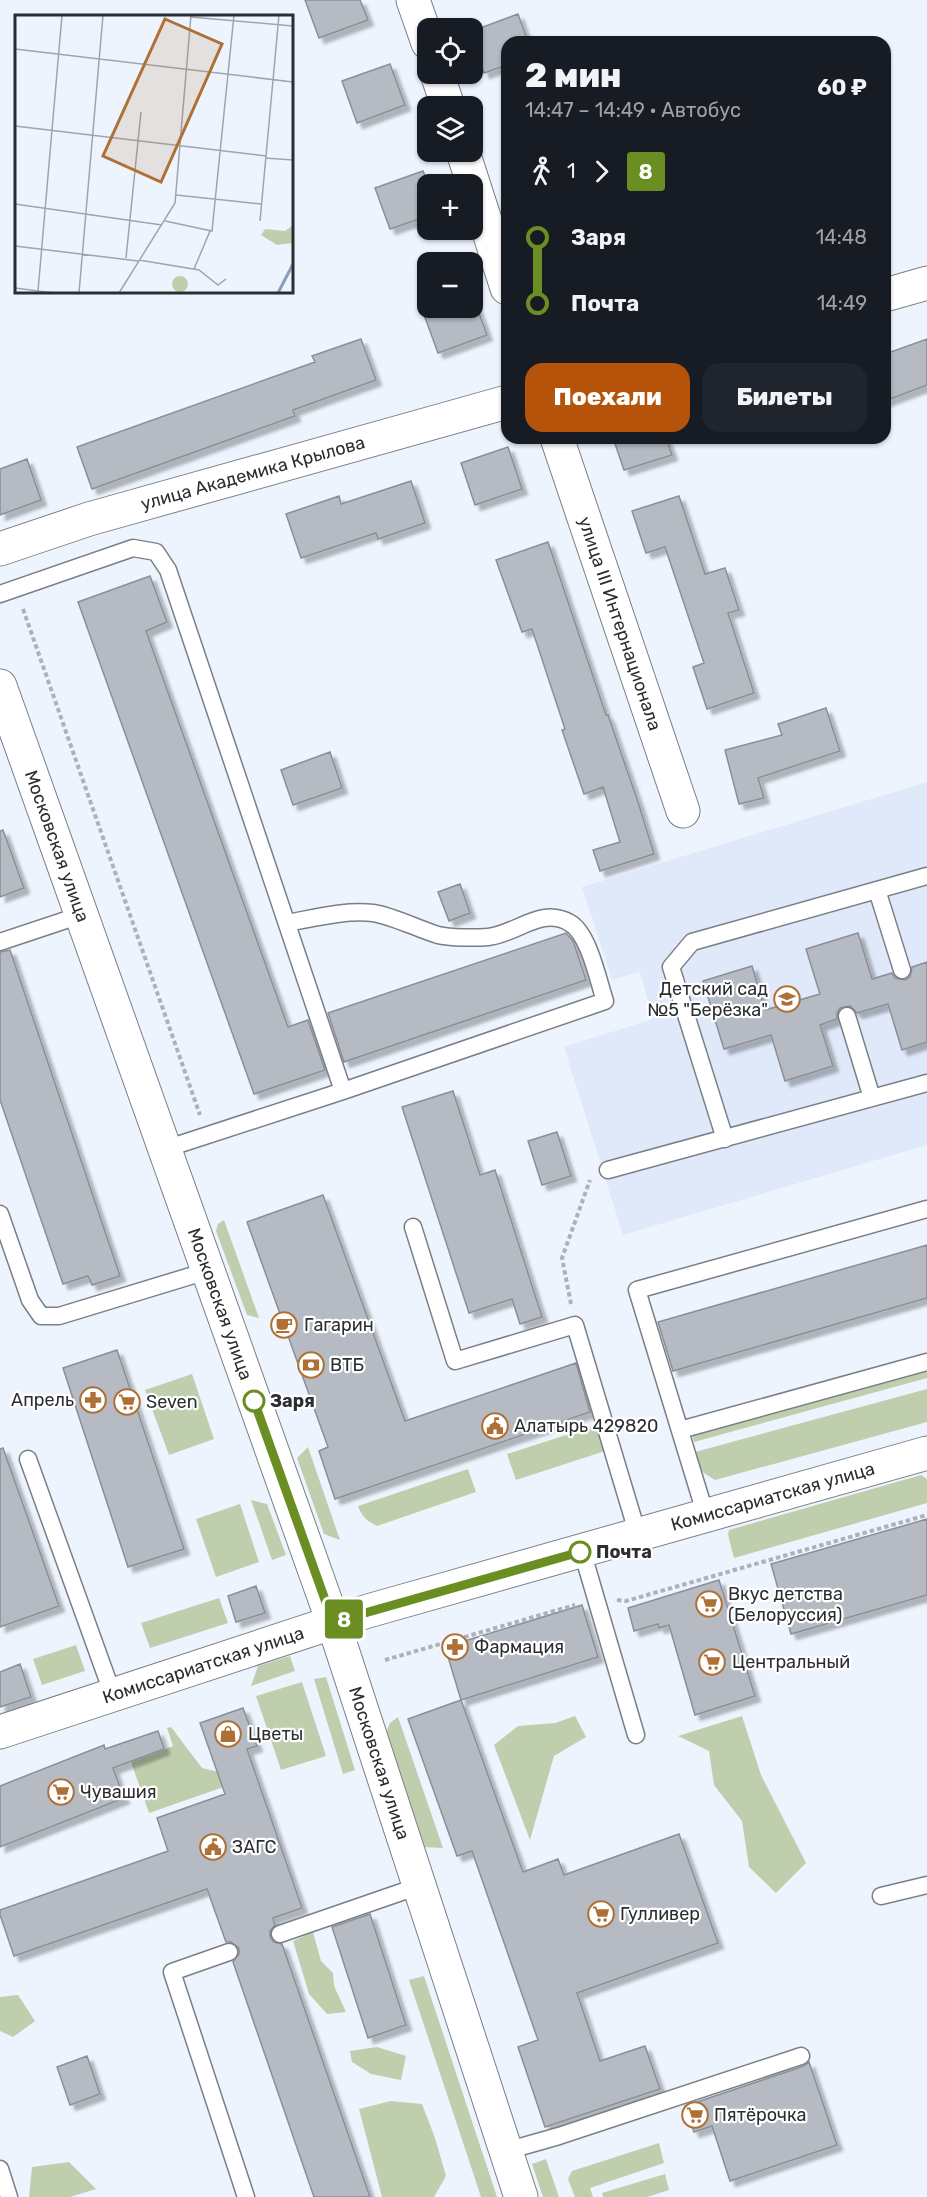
<!DOCTYPE html>
<html lang="ru">
<meta charset="utf-8">
<style>
:root{--surface:#171b24;--page:#20242c;--text:#f1f3f6;--muted:#9ea1a6;--accent:#b45309}
body{margin:0;font-family:Rubik,sans-serif;background:var(--page);color:var(--text);height:100vh;display:flex;flex-direction:column;font-size:22px;white-space:nowrap}
*{box-sizing:border-box;margin:0}
p{font-size:20px;color:var(--muted)}
.icon{flex:none;width:33px;height:33px;fill:none;stroke:currentColor;stroke-width:2;stroke-linecap:round;stroke-linejoin:round}
.map{position:relative;flex:1;overflow:hidden}
.panel{position:absolute;left:501px;top:36px;width:390px;height:408px;display:flex;flex-direction:column;background:var(--surface);border-radius:18px;box-shadow:0 2px 4px #0004}
.panel>*{flex:none}
.badge{padding:0 12px;border-radius:4px;font-size:21px;line-height:39px}
.fabs{position:absolute;left:417px;top:18px;display:grid;gap:12px}
.fabs a{display:grid;place-items:center;width:66px;height:66px;border-radius:12px;background:var(--surface);box-shadow:0 2px 4px #0004;font-size:30px}
.map>.badge{position:absolute;translate:-50% -50%;box-shadow:0 0 0 3px #fff}
.legs{display:flex;align-items:center;gap:9px;height:66px;padding:0 24px;font-size:20px}
.legs p{margin-inline-start:auto}
.headline{display:flex;align-items:center;justify-content:space-between;height:102px;padding:0 24px}
h1{font-size:33px;font-weight:800;line-height:45px}
.cta{display:flex;gap:12px;margin-top:auto;padding:12px 24px}
.cta a{flex:1;height:69px;border-radius:18px;background:var(--accent);color:#fff;font-size:24px;font-weight:800;line-height:69px;text-align:center}
.cta a+a{background:var(--page);color:var(--text)}
ul{padding:0 24px;list-style:none}
li{display:flex;align-items:center;gap:21px;height:66px;font-size:22px}
li i{display:grid;place-items:center;width:9px;height:100%;margin:0 8px;background:currentColor}
li i::after{content:'';width:15px;height:15px;margin:-8px;border:4px solid;border-radius:50%;background:var(--surface)}
li p{margin-inline-start:auto}
li:first-child i{background:linear-gradient(#0000 50%,currentColor 0)}
li:last-child i{background:linear-gradient(currentColor 50%,#0000 0)}
.map>svg:first-child{display:block}
</style>
<div class="map">
<svg width="927" height="2197" viewBox="0 0 927 2197">
<defs>
<filter id="shadow"><feDropShadow dx="5.5" dy="5.5" stdDeviation="1.5" flood-color="#0004"/></filter>
</defs>
<rect width="100%" height="100%" fill="#eef4fe"/>
<path fill="#dfe9f9" d="M927,782V1145L623,1235L564,1047L653,1019L640,972L612,980L582,887Z"/>
<path fill="#bfcead" d="M224,1220L259,1318L247,1315L216,1231L218,1224Z
M927,1369V1378L694,1442L692,1434Z
M192,1374L214,1439L169,1455L145,1390Z
M927,1389V1422L715,1480L701,1471L695,1452Z
M597,1425L605,1451L516,1480L507,1454Z
M308,1447L340,1540L324,1534L297,1458Z
M468,1469L476,1492L377,1526C367,1521 362,1517 358,1506Z
M921,1475L927,1479V1503L734,1558L728,1535L729,1530Z
M251,1500L267,1504L286,1555L272,1560Z
M240,1504L259,1562L216,1577L196,1519Z
M219,1598L228,1623L150,1648L141,1623Z
M76,1645L85,1671L42,1685L33,1659Z
M290,1656L295,1671L251,1686L258,1666Z
M326,1677L355,1770L343,1774L314,1679Z
M302,1682L326,1756L281,1770L256,1696Z
M575,1716L586,1737L554,1756L530,1840L494,1745L518,1726L555,1723Z
M742,1716L761,1775L806,1863L776,1893L749,1867L742,1821L714,1785L709,1751L678,1736Z
M398,1717L443,1848L423,1847L386,1732L390,1723Z
M171,1727L202,1768L236,1776L238,1782L149,1813L124,1742L135,1739L142,1758L173,1746L167,1728Z
M313,1932L321,1961L333,1973L334,1986L346,2012L327,2014L309,1994L293,1941Z
M424,1976L497,2197H481L409,1980Z
M18,1995L35,2021L13,2037L0,2031V1997Z
M377,2047L406,2056L401,2080L371,2074L352,2062L350,2051Z
M391,2101L422,2104L435,2138L446,2176L434,2197H382L359,2109Z
M659,2143L664,2163L590,2188L593,2197H575L568,2179L572,2171Z
M546,2159L559,2197H543L532,2164Z
M69,2162L96,2189L70,2197H29L32,2167Z
M665,2174L669,2190L647,2197H603L602,2193Z"/>
<path fill="#b5bac3" stroke="#8a8f98" stroke-width="1.5" filter="url(#shadow)" d="M305,0H360L368,20L319,38Z
M518,14L528,42H507V65L484,73L472,42V31Z
M390,64L405,105L357,123L342,81Z
M423,171L428,183V216L390,229L375,188Z
M435,308H477L487,335L438,353L423,312Z
M361,339L376,380L293,410L295,416L92,489L77,447L315,362L312,356Z
M927,339V385L885,401V354Z
M613,438H666L672,455L624,470Z
M508,447L522,489L475,505L461,463Z
M27,459L41,500L0,515V469Z
M411,481L425,523L378,539L376,533L301,558L286,514L339,496L341,504Z
M679,496L705,574L725,568L739,610L728,613L754,693L707,709L693,667L704,663L665,547L646,553L632,511Z
M548,542L606,715H608L639,805L654,854L600,871L593,850L620,842L603,787L584,794L562,730L565,729L532,629L522,632L496,560Z
M150,576L167,622L146,631L288,1027L308,1020L325,1070L254,1094L78,602Z
M826,708L840,751L758,778L764,798L739,804L725,750L782,735L778,724Z
M330,752L342,788L293,805L281,770Z
M3,830L24,888L0,897V831Z
M460,884L470,913L449,921L438,892Z
M566,933L573,941L586,980L344,1062L328,1013Z
M858,933L872,979L892,973L895,978L905,980L910,977L912,967L927,962V1042L902,1050L888,1004L857,1013L850,1006L840,1008L837,1013V1019L820,1025L833,1066L785,1081L771,1035L724,1049L703,981L752,966L765,1010L820,994L806,949Z
M10,950L120,1276L92,1285L88,1276L63,1284L0,1100V952Z
M453,1091L480,1175L495,1170L542,1317L520,1324L512,1299L469,1313L402,1107Z
M557,1132L571,1176L542,1185L528,1141Z
M323,1195L405,1421L576,1363L590,1412L335,1499L319,1451L328,1447L247,1222Z
M927,1245V1298L673,1371L658,1322Z
M117,1350L184,1549L128,1567L63,1368Z
M3,1448L59,1606L0,1627V1449Z
M927,1519V1595L791,1634L771,1564Z
M719,1580L755,1696L695,1715L669,1625L659,1628L658,1624L634,1631L628,1608Z
M256,1586L265,1613L236,1622L228,1596Z
M582,1605L598,1657L461,1700L445,1647Z
M20,1664L31,1697L0,1707V1672Z
M461,1700L523,1872L558,1859L564,1875L679,1834L718,1943L577,1993L600,2061L645,2046L660,2089L545,2127L518,2047L538,2040L472,1851L457,1856L408,1719Z
M243,1708L257,1746L247,1749L302,1908L273,1918L275,1925L270,1931V1937L274,1942L282,1944L370,2197H314L233,1962L239,1954V1948L231,1942H226L207,1889L14,1956L0,1915V1910L168,1851L157,1818L225,1794L200,1723Z
M158,1731L164,1749L113,1768L124,1798L0,1847V1786L104,1745L105,1749Z
M370,1914L406,2025L368,2038L332,1927Z
M87,2056L100,2094L70,2105L57,2067Z
M809,2062L837,2145L730,2181L712,2126L694,2132L685,2106L804,2066Z"/>
<g fill="none" stroke-linecap="round" stroke-linejoin="round">
<g stroke="#7a7f87" stroke-width="19">
<path id="service" d="M0,594L133,548L156,552L168,570L343,1091L165,1149
M877,890L902,970
M287,923C315,918 344,910 373,913C393,916 418,929 438,935C450,938 476,938 488,937C517,934 541,906 570,923C589,934 598,980 605,1001L343,1091
M0,942L81,915
M847,1016L872,1098
M725,1139L671,967L692,942L927,876
M608,1170L927,1083
M0,1214L30,1300L41,1316H59L207,1271
M413,1227L455,1361L575,1325L638,1535
M680,1430L927,1362
M28,1459L113,1695
M706,1516L637,1290L927,1209
M582,1551L636,1735
M881,1896L927,1885
M280,1934L419,1886
M229,1952L172,1972L246,2197
M506,2151L559,2136L801,2056
M0,2169L9,2197"/>
</g>
<g stroke="#7a7f87" stroke-width="35">
<g id="minor">
<path d="M413,0L428,43"/>
<path d="M437,74L448,106"/>
<path d="M463,152L507,288"/>
<path d="M885,295L927,283"/>
<path id="s1" d="M557,438L683,811"/>
<path id="s2" d="M0,549L89,519L507,402"/>
</g>
</g>
<g stroke="#7a7f87" stroke-width="35">
<g id="tertiary">
<path id="s3" d="M0,686L333,1622L521,2197"/>
<path id="s4" d="M0,1732L368,1611L927,1453"/>
</g>
</g>
<path stroke="#adb2ba" stroke-width="4" stroke-dasharray="4.5 3" stroke-linecap="butt" d="M23,609L200,1115
M571,1304L562,1258L590,1180
M617,1600L626,1601L927,1515
M385,1660L575,1605"/>
<use href="#service" stroke="#fff" stroke-width="16"/>
<use href="#minor" stroke="#fff" stroke-width="33"/>
<use href="#tertiary" stroke="#fff" stroke-width="33"/>
</g>
<g fill="none" stroke-linecap="round" stroke-linejoin="round">
<g stroke="#fff" stroke-width="14">
<path id="line-1" d="M254,1401L333,1622L580,1552"/>
</g>
<use href="#line-1" stroke="#6b8e23" stroke-width="9"/>
</g>
<defs>
<g id="school-ring" transform="scale(1.35)"><circle r="9.5" fill="#fff" stroke="#ae7035" stroke-width="1.5"/><path d="M0-5L7-2L0 1L-7-2ZM-4 1L0 2.5L4 1V4Q0 6-4 4Z" fill="#ae7035"/></g>
<g id="cafe-ring" transform="scale(1.35)"><circle r="9.5" fill="#fff" stroke="#ae7035" stroke-width="1.5"/><path d="M-5.5-4.5H6V0H3Q3 3.5 0 3.5H-2.5Q-5.5 3.5-5.5 0ZM3-3.2v2h1.7v-2ZM-6 4.5H4V6H-6Z" fill="#ae7035"/></g>
<g id="bank-ring" transform="scale(1.35)"><circle r="9.5" fill="#fff" stroke="#ae7035" stroke-width="1.5"/><path d="M-6-4H6V4H-6ZM0-2.3a2.3 2.3 0 1 0 0 4.6a2.3 2.3 0 1 0 0-4.6Z" fill="#ae7035"/></g>
<g id="pharmacy-ring" transform="scale(1.35)"><circle r="9.5" fill="#fff" stroke="#ae7035" stroke-width="1.5"/><path d="M-2-6h4v4h4v4h-4v4h-4v-4h-4v-4h4Z" fill="#ae7035"/></g>
<g id="supermarket-ring" transform="scale(1.35)"><circle r="9.5" fill="#fff" stroke="#ae7035" stroke-width="1.5"/><path d="M-6-5.5h2.5l.6 2H6L4.5 2H-2.5L-4.4-4H-6ZM-1.5 3.2a1.3 1.3 0 1 0 .1 0ZM3 3.2a1.3 1.3 0 1 0 .1 0Z" fill="#ae7035"/></g>
<g id="civic-ring" transform="scale(1.35)"><circle r="9.5" fill="#fff" stroke="#ae7035" stroke-width="1.5"/><path d="M-.6-6.5H3V-4.5H.6V-3L4-1V1h2V6H-6V1h2V-1L-.6-3ZM-1.2 2.5V6h2.4V2.5Z" fill="#ae7035"/></g>
<g id="shop-ring" transform="scale(1.35)"><circle r="9.5" fill="#fff" stroke="#ae7035" stroke-width="1.5"/><path d="M-5-2.5h2.3a2.7 3.5 0 0 1 5.4 0H5L5.5 6h-11ZM-1.5-2.5h3a1.5 2.3 0 0 0-3 0Z" fill="#ae7035"/></g>
</defs>
<g fill-rule="evenodd">
<use href="#school-ring" x="787" y="999"/>
<use href="#cafe-ring" x="284" y="1325"/>
<use href="#bank-ring" x="311" y="1365"/>
<use href="#pharmacy-ring" x="93" y="1400"/>
<use href="#supermarket-ring" x="127" y="1402"/>
<use href="#civic-ring" x="495" y="1426"/>
<use href="#supermarket-ring" x="709" y="1604"/>
<use href="#pharmacy-ring" x="455" y="1647"/>
<use href="#supermarket-ring" x="712" y="1662"/>
<use href="#shop-ring" x="228" y="1734"/>
<use href="#supermarket-ring" x="61" y="1792"/>
<use href="#civic-ring" x="213" y="1847"/>
<use href="#supermarket-ring" x="601" y="1914"/>
<use href="#supermarket-ring" x="695" y="2115"/>
</g>
<g fill="#fff" stroke="#6b8e23" stroke-width="3">
<circle cx="254" cy="1401" r="10"/>
<circle cx="580" cy="1552" r="10"/>
</g>
<g text-anchor="middle" dominant-baseline="central" stroke-width="4.5" stroke-linejoin="round" paint-order="stroke">
<g font-size="18" fill="#2b2d31" stroke="#fff">
<text stroke="none"><textPath href="#s2" startOffset="264">улица Академика Крылова</textPath></text>
<text stroke="none"><textPath href="#s1" startOffset="196">улица III Интернационала</textPath></text>
<text stroke="none"><textPath href="#s3" startOffset="170">Московская улица</textPath></text>
<text stroke="none"><textPath href="#s3" startOffset="656">Московская улица</textPath></text>
<text stroke="none"><textPath href="#s4" startOffset="808">Комиссариатская улица</textPath></text>
<text stroke="none"><textPath href="#s4" startOffset="214">Комиссариатская улица</textPath></text>
<text stroke="none"><textPath href="#s3" startOffset="1142">Московская улица</textPath></text>
</g>
<g font-size="18" fill="#2b2d31" stroke="#fff" text-anchor="start">
<text x="768" y="989" text-anchor="end">Детский сад<tspan x="768" dy="21">№5 "Берёзка"</tspan></text>
<text x="304" y="1325">Гагарин</text>
<text x="330" y="1365">ВТБ</text>
<text x="74" y="1400" text-anchor="end">Апрель</text>
<text x="146" y="1402">Seven</text>
<text x="514" y="1426">Алатырь 429820</text>
<text x="728" y="1594">Вкус детства<tspan x="728" dy="21">(Белоруссия)</tspan></text>
<text x="474" y="1647">Фармация</text>
<text x="732" y="1662">Центральный</text>
<text x="248" y="1734">Цветы</text>
<text x="80" y="1792">Чувашия</text>
<text x="232" y="1847">ЗАГС</text>
<text x="620" y="1914">Гулливер</text>
<text x="714" y="2115">Пятёрочка</text>
</g>
<g font-size="18" font-weight="bold" fill="#2b2d31" stroke="#fff" text-anchor="start">
<text x="270" y="1401">Заря</text>
<text x="596" y="1552">Почта</text>
</g>
</g>
<g transform="translate(15 15)">
<rect width="278" height="278" fill="#eef4fe"/>
<path d="M277,211V228L262,230L246,220L250,214L270,216ZM157 269a8 8 0 1 1 16 0a8 8 0 1 1-16 0Z" fill="#bfcead"/>
<path fill="none" stroke="#899ebd" stroke-width="3" d="M263,278L278,249"/>
<path fill="none" stroke="#a0a4ac" stroke-width="1.5" d="M176,2L278,11M0,34L278,67M0,111L251,141M250,143L278,145M161,180L246,189M0,189L147,210M150,206L197,216L219,0M245,206L264,0M0,231L123,246M111,243L126,97M124,245L184,255L203,270L211,264M179,254L195,216M0,273L39,278M23,276L47,0M64,278L88,0M104,278L160,188L176,0"/>
<path fill="#ae7035" fill-opacity="0.15" stroke="#ae7035" stroke-width="3" d="M150,4L207,29L146,167L88,141Z"/>
<rect width="278" height="278" fill="none" stroke="#2b2d31" stroke-width="3"/>
</g>
</svg>
<div class="fabs">
<a><svg class="icon" aria-label="locate" viewBox="0 0 24 24"><circle cx="12" cy="12" r="6"/><path d="M12 2v4M12 18v4M2 12h4M18 12h4"/></svg></a>
<a><svg class="icon" aria-label="layers" viewBox="0 0 24 24"><path d="M12 4l9 5-9 5-9-5zM3 14l9 5 9-5"/></svg></a>
<a>+</a>
<a>−</a>
</div>
<b class="badge" style="left:344px;top:1619px;background:#6b8e23;color:#fff">8</b>
<section class="panel">
<div class="headline"><div><h1>2 мин</h1><p>14:47 – 14:49 · Автобус</p></div><b>60 ₽</b></div>
<div class="legs"><svg class="icon" aria-label="walk" viewBox="0 0 24 24"><circle cx="13" cy="4" r="2"/><path d="M13 8l-2 6 4 7M11 14l-3 7M7 12l3-4h3l4 4"/></svg>1<svg class="icon" aria-label="forward" viewBox="0 0 24 24"><path d="M9 5l7 7-7 7"/></svg><b class="badge" style="background:#6b8e23;color:#fff">8</b></div>
<ul>
<li><i style="color:#6b8e23"></i><b>Заря</b><p>14:48</p></li>
<li><i style="color:#6b8e23"></i><b>Почта</b><p>14:49</p></li>
</ul>
<div class="cta"><a>Поехали</a><a>Билеты</a></div>
</section>
</div>
